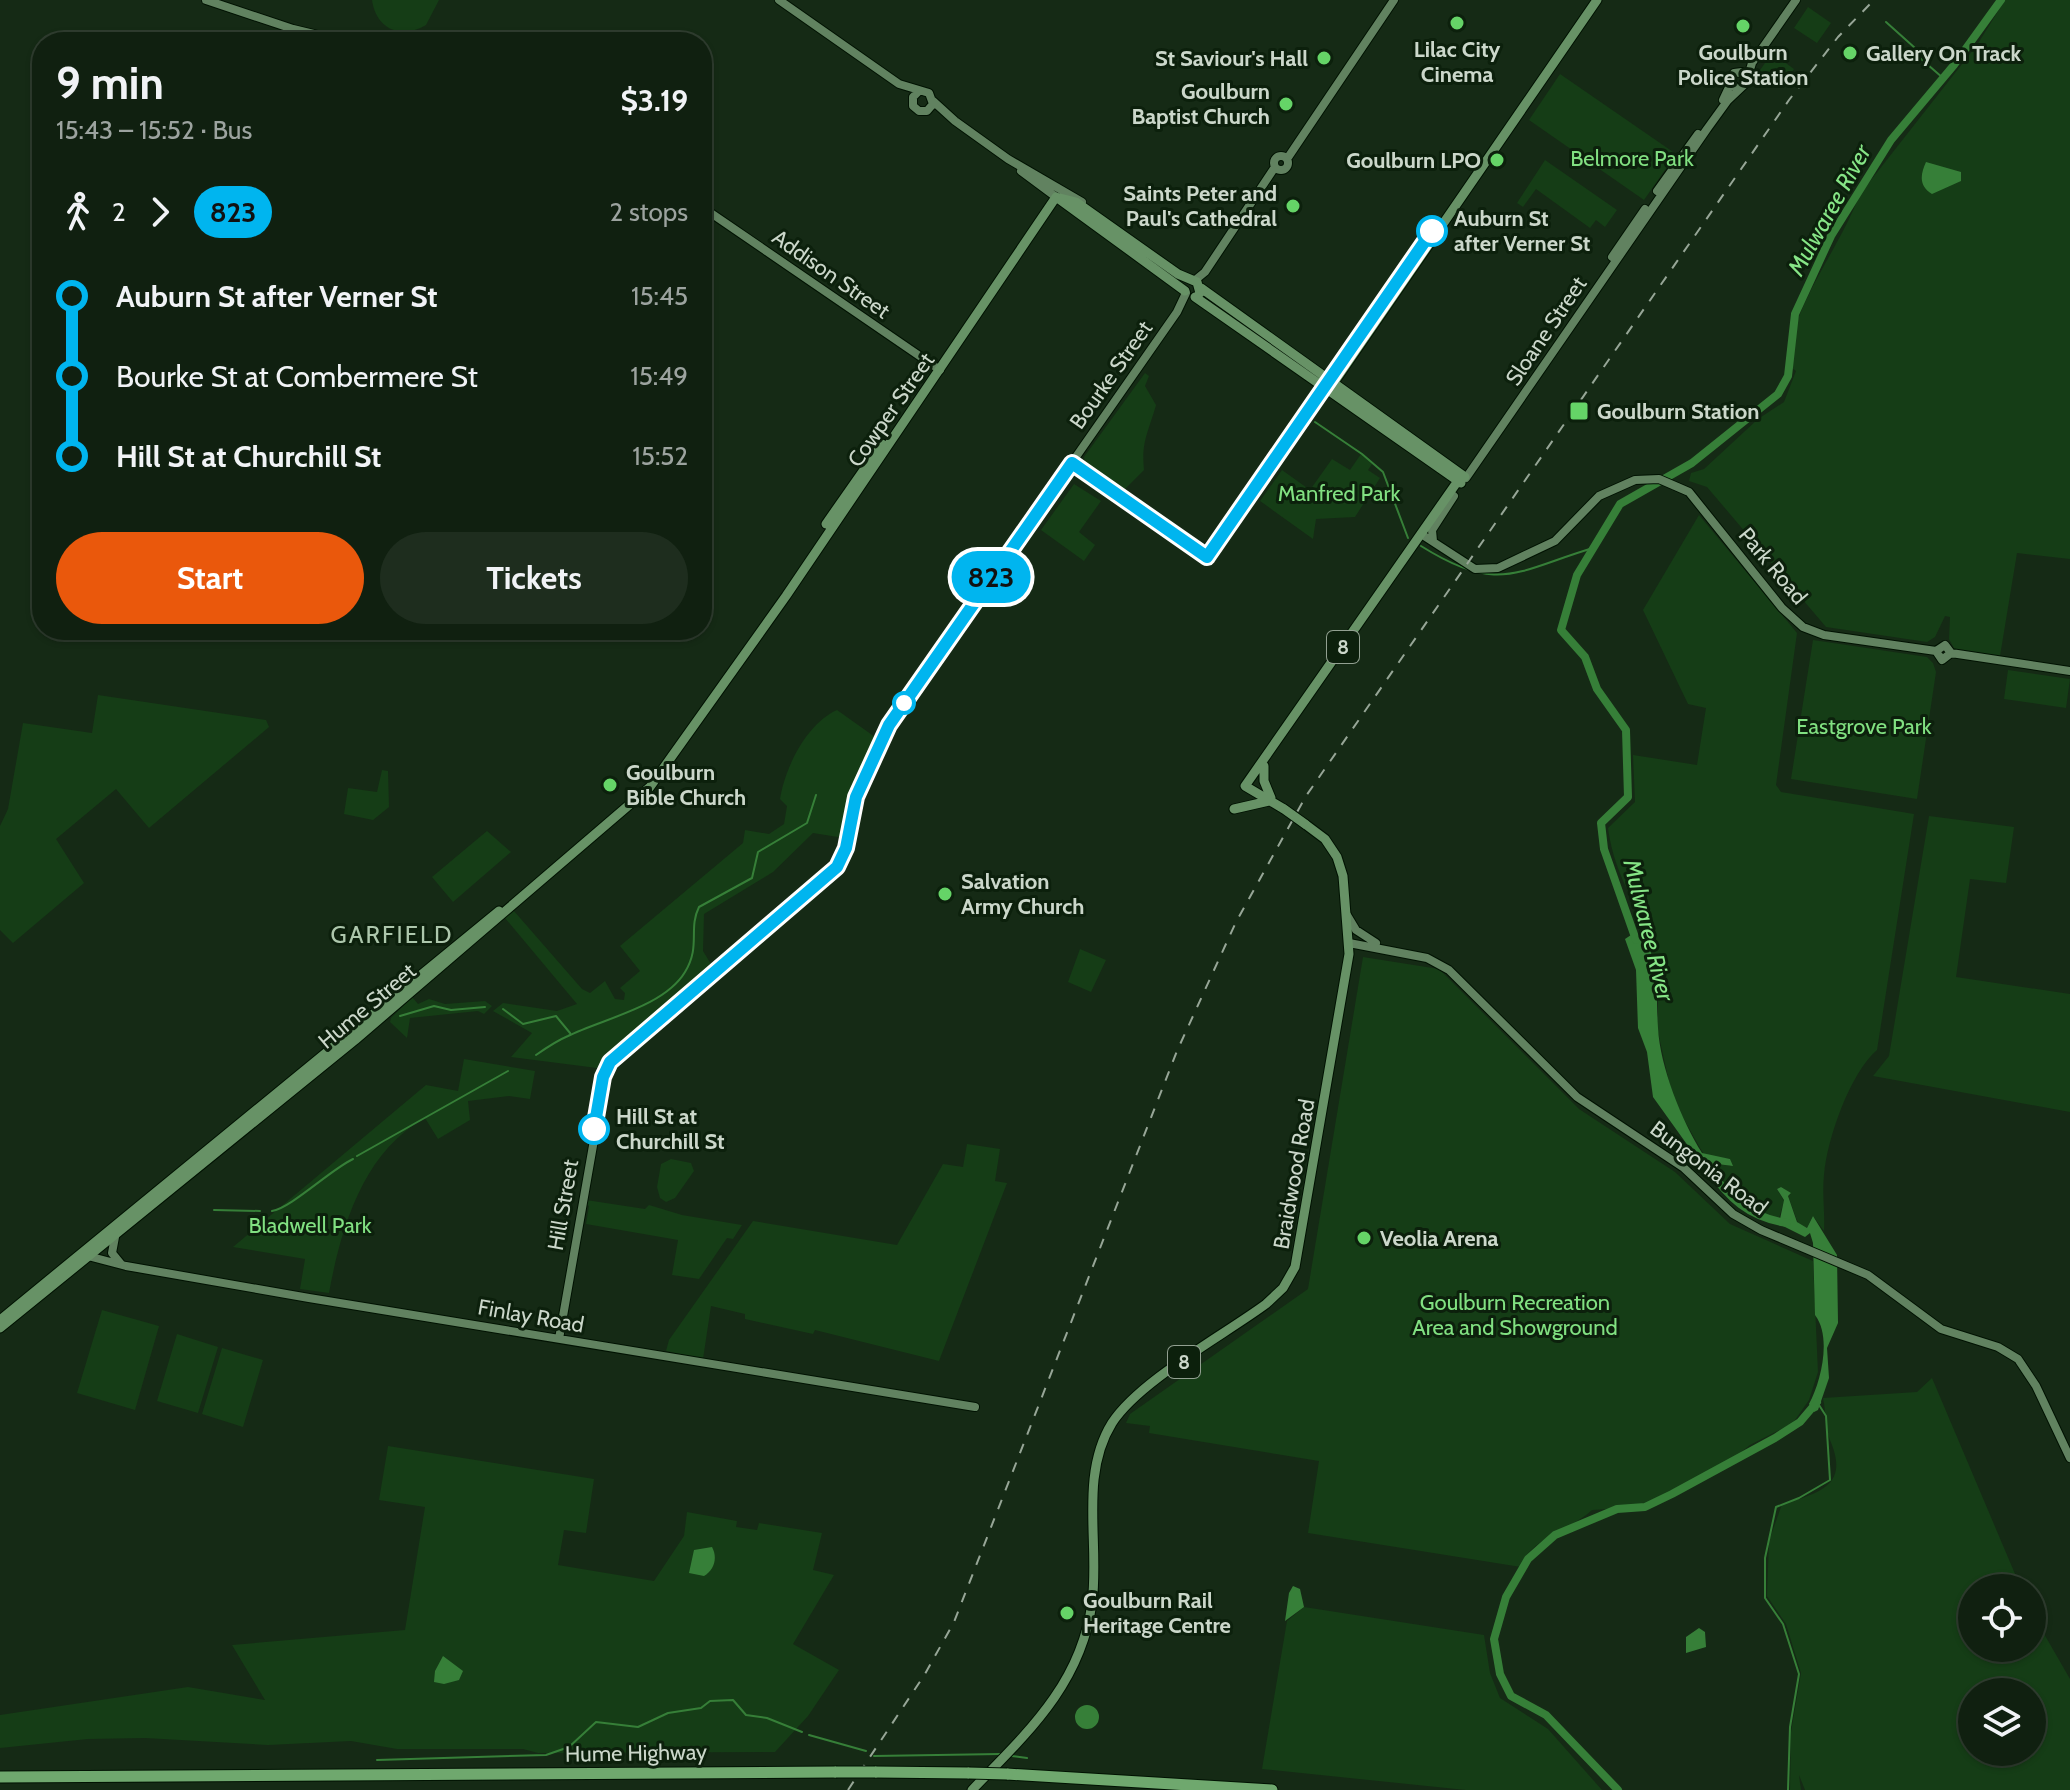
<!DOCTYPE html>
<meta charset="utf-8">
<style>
:root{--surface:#102010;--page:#1e2d1e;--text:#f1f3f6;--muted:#9ca39f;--line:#303e30;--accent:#ea580c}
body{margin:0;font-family:Cabin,sans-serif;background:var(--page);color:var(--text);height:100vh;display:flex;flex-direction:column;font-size:30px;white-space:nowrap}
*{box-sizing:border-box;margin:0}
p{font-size:26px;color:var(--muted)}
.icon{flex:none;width:44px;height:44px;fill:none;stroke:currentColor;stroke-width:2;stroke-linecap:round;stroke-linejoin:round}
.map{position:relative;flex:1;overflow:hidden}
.sheet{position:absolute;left:32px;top:32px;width:680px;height:608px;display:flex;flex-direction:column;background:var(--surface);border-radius:32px;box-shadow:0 2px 6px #0004,0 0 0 2px var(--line)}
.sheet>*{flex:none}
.badge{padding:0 16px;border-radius:26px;font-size:28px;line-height:52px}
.buttons{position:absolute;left:1958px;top:1574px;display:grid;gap:16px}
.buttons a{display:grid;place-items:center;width:88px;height:88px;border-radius:50%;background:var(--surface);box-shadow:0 2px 6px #0004,0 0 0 2px var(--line);font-size:40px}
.map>.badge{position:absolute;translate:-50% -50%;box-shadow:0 0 0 4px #fff}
.legs{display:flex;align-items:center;gap:12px;height:88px;padding:0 24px;font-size:26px}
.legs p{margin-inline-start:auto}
.headline{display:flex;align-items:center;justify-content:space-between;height:136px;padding:0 24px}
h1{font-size:44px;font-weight:800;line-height:60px}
.action{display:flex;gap:16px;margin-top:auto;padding:16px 24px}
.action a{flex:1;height:92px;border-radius:48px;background:var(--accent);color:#fff;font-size:32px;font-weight:800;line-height:92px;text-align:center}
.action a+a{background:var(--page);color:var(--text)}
ul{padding:0 24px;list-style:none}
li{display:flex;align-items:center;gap:28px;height:80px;font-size:30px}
li i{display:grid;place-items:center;width:12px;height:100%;margin:0 10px;background:currentColor}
li i::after{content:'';width:20px;height:20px;margin:-10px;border:6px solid;border-radius:50%;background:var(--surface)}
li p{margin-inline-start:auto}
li:first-child i{background:linear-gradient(#0000 50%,currentColor 0)}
li:last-child i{background:linear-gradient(currentColor 50%,#0000 0)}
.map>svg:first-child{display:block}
</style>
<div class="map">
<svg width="2070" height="1790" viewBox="0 0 2070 1790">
<rect width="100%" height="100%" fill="#152a15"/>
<path fill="#153d16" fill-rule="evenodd" d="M372,0H439L426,25C401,40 376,29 372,0Z
M2005,0H2070V559L2017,553L2000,656L1955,650L1949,639L1950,617L1945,616L1935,637L1927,642L1826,627L1707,487L1689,481L1691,473L1704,469L1758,419L1784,402L1796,371L1792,368C1792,356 1791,341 1794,330C1810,282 1842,241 1860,194L1977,45Z
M1808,7L1831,23L1817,43L1794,28Z
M1772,53L1794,69L1781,88L1758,73Z
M1560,74L1676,154L1644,200L1529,120Z
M1545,160L1617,210L1605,227L1596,220L1590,228L1536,189L1523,207L1517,203Z
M1145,373L1149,376L1145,386L1156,405C1149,431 1141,441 1144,470L1124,490L1085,463L1084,457Z
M1361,454L1372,464L1368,470L1380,478L1355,517L1316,519L1313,539L1260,501L1282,470L1310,490L1332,459L1350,470Z
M1074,484L1101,501L1079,532L1095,545L1084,561L1041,530Z
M1699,515L1797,633L1776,785L1781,792L1914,814L1877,1050C1850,1073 1827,1139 1824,1175C1822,1194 1825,1212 1824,1231L1813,1216L1807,1228L1798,1223L1788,1196L1791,1194L1781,1187L1777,1189L1784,1201L1779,1218C1752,1215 1722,1195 1713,1170L1717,1164L1731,1166L1730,1159L1704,1155L1673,1100L1658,1032V977L1646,937L1652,929C1629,899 1613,865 1608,828L1635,802L1633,755L1697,765L1706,708L1688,704L1643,610Z
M1813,640L1927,657L1933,663L1936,672L1917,799L1791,779Z
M2008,670L2070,679L2066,708L2004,699Z
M98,695L266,720L269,727L149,828L116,789L56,839L84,883L13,943L0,930V826L8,809L23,723L92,733Z
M837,710L875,737L851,798L844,838L813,833L773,872L704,914L703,951L714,969L597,1068L511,1057L532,1033L493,1011L503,1003L557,1011L577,1004L505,918L514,911L582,989L590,993L605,981L615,999L624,1000L625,993L620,988L640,971L620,946L743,843L745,830L769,834L784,824L787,806L780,799C785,768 806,724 837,710Z
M382,770L388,771L389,807L373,820L344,814L348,788L377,792Z
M1929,816L2014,827L2006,883L1970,879L1956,977L2070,994V1112L1873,1076L1889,1056Z
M487,831L511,852L453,902L432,877Z
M1080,949L1106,960L1091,992L1068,982Z
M1363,957L1439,969L1579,1109L1675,1172L1730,1224L1813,1261L1818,1372L1809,1400L1793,1423L1750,1445L1710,1477L1690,1488L1639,1507L1592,1510C1573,1529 1528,1539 1521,1567L1308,1533L1319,1461L1149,1433L1150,1426L1126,1423L1130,1414L1308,1289Z
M412,997L418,1004L429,999L445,1004L485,1001L492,1006L484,1014L478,1011L410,1018L407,1038L390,1022L391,1018Z
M464,1059L535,1071L530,1099L509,1096L468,1101L470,1120L438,1139L425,1118C363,1152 341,1228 329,1293L300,1289L305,1259L233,1247L426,1085L458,1091Z
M967,1144L1000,1149L995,1181L1007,1183L939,1361L815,1330L813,1334L745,1319V1314L711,1306L703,1359L666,1351L669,1340L753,1221L897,1245L943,1164L963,1167Z
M671,1159L691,1163L694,1171L675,1198L666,1202L660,1198L657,1187L661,1164Z
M586,1200L645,1209L649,1205L682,1215L742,1225L733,1239L727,1238L699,1279L672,1275L678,1240L586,1224L589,1206L585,1204Z
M102,1310L159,1326L135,1410L77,1393Z
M177,1334L218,1347L198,1413L157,1401Z
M222,1348L263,1360L243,1427L202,1414Z
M1932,1378L2021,1588H1972V1648H2032V1613L2070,1679V1790H1805L1799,1775L1801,1790H1790L1791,1732L1801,1673L1786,1624L1767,1596L1769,1541L1782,1504C1826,1492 1848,1482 1830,1440C1825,1429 1826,1411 1823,1398L1917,1392ZM1972,1692H2032V1752H1972Z
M388,1446L594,1479L586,1533L564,1530L558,1565L654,1581L684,1536L687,1512L737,1521L736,1527L757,1530L759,1523L822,1533L813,1570L834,1575L793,1644L839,1670L808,1716L775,1752L538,1753L523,1749H397L351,1741L268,1745L145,1738L88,1739L0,1748V1715L188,1687L265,1700L232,1645L405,1630L425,1507L379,1500Z
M1304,1607L1484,1635L1490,1673L1500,1698L1548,1729L1602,1790H1466L1262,1769L1287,1621Z"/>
<path fill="#367f38" d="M1926,162L1961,172V181L1932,194C1919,186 1920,175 1926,162Z
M1634,933L1646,937C1659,973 1656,992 1658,1028C1660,1067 1682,1121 1702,1153L1730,1159L1733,1166L1717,1164L1707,1173L1693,1158L1691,1150L1653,1097L1647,1052L1638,1028L1636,970L1625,939Z
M1781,1187L1791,1193L1788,1196L1797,1222L1807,1228L1813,1216L1837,1255L1838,1323L1827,1348L1829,1378L1818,1410L1814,1412L1809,1404C1821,1382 1832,1337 1815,1315L1813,1243L1810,1233L1805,1237L1779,1224L1784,1200L1777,1189Z
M712,1547C718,1558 714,1570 704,1576L689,1573L694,1550Z
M1293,1586L1300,1589L1304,1607L1285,1621L1289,1593Z
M1699,1628L1705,1632L1706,1647L1686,1653V1637Z
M443,1656L463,1671L459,1680L444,1684L434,1682L435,1671Z
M1075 1717a12 12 0 1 1 24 0a12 12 0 1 1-24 0Z"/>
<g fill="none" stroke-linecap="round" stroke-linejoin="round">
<path stroke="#367f38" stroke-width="2" d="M1886,22L1915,48
M1920,58L1943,78
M1315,422L1362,454L1383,472L1408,538
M1421,546C1499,595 1516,571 1593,548
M503,1009L523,1024L556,1016L570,1033
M400,1016L434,1006L451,1010L485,1007
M536,1055C546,1048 556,1041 568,1036C602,1019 664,1007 685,972C701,946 688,929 699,907L752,878L758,852L807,823L816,795
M357,1156L508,1071
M214,1210L260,1211
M272,1211C291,1208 330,1170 353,1159
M809,1735L866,1751
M874,1756L1000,1754
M1012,1756L1027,1758
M377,1760L546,1755L569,1747L596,1722L638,1727L668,1713L701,1708L710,1701L733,1700L746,1715L767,1718L802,1732
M1788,1790L1790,1727L1799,1674L1783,1624L1765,1598V1558L1776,1507L1799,1498L1830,1480L1826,1416L1819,1405"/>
<path stroke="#367f38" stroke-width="8" d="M1636,940L1604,849L1601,823L1628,797L1626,730L1597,689L1585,657L1561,630L1577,575L1620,504L1692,463L1778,394L1788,376L1795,314L1831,236L1891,140L1954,65L2001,0
M1707,1167C1729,1198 1748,1217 1787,1223
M1618,1790L1546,1715L1511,1696L1500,1674L1494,1639L1506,1597L1528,1559L1555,1535L1617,1509L1645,1507L1672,1494L1775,1438L1800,1422L1817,1402"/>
<g stroke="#011202" stroke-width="10">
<path id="secondary" d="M206,0L293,29L347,42
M779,0L899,84L929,93L933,104L927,111H919L913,106V97L919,91
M1734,86L1730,79L1734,73L1742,72L1747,78
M1723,100L1731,83
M933,101L955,121L1008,159L1082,202
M1274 163a7 7 0 1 1 14 0a7 7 0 1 1-14 0Z
M1287,159L1394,0
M1021,171L1056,197
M1657,191L1698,134
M702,207L940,370
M1612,257L1645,209
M1194,281L1205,272L1275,167
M1466,478L1707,129L1728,100L1746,83L1752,63L1796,0
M1421,534L1475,569L1498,568L1555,541L1599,496L1635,480L1659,479L1689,492L1782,608L1803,627L1824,635L1936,651
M1433,541L1432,530L1454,496
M1936,651L1942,660L1951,653
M1936,651L1945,645L1951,653
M1951,653L2070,671
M1347,915L1356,930L1376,943
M1349,943L1427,958L1449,970L1577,1097L1684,1168L1733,1214L1761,1230L1868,1275L1941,1329L1998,1347L2018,1359L2036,1386L2070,1458
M115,1237L112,1253L121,1264
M84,1255L126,1266L309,1298L975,1407
M559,1339L607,1066L835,871L845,852L856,797L889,725L1177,312L1186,293"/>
</g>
<g stroke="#011202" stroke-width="11">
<path id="primary" d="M1056,197L1076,202L1178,274L1197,282L1200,293
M1059,199L1185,291
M1201,288L1465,477
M1195,297L1461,483
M1323,387L1335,371
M1328,391L1597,0
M826,524L882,444
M1264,766V781L1271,798
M1234,809L1269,801
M1284,809L1245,786L1462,475
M0,1320L499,911
M0,1328L355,1040L650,787L786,596L1056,197
M972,1790C1026,1734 1081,1685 1092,1603C1100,1545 1079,1476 1112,1423C1139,1381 1224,1335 1266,1304L1283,1288L1295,1267L1349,954L1343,876L1337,857L1325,839L1305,824"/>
</g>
<g stroke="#011202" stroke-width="13">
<path id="highway" d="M875,1772L969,1773
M1007,1774L1272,1790
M0,1777L836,1772"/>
</g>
<use href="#secondary" stroke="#618260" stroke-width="8"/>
<use href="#primary" stroke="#679266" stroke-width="9"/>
<use href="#highway" stroke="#6fa86e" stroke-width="11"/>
<path stroke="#97a697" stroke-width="2" stroke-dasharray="10 10" stroke-linecap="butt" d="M848,1790L925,1674L954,1622L1177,1051L1236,922L1306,796L1789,100L1838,37L1874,0"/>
<g stroke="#011202" stroke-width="11" stroke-linecap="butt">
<path id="primary-bridge" d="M1284,809L1305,824"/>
</g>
<g stroke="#011202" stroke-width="13" stroke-linecap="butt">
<path id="highway-bridge" d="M836,1772H875
M969,1773L1007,1774"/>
</g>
<use href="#primary-bridge" stroke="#679266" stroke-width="9"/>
<use href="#highway-bridge" stroke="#6fa86e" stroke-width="11"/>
</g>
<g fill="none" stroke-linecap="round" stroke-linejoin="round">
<g stroke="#fff" stroke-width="18">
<path id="line-1" d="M594,1129L603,1077L610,1062L837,867L846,848L856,797L889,725L1072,463L1207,557L1432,231"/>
</g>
<use href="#line-1" stroke="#00b5ef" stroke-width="12"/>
</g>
<g fill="#65d467" stroke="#0c200c" stroke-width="3">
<circle cx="1457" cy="23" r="8"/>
<circle cx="1743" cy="26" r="8"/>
<circle cx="1850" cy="53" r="8"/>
<circle cx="1324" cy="58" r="8"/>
<circle cx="1286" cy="104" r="8"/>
<circle cx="1497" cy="160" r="8"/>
<circle cx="1293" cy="206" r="8"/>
<rect x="1569" y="401" width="20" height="20" rx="4"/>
<circle cx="610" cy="785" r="8"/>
<circle cx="945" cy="894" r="8"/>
<circle cx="1364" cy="1238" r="8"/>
<circle cx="1067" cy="1613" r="8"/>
</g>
<g fill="#fff" stroke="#00b5ef" stroke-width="4">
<circle cx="1432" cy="231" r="14"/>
<circle cx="904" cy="703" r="10"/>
<circle cx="594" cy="1129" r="14"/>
</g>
<g text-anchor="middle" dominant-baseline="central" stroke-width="6" stroke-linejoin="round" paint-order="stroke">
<g fill="#0c200c" stroke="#92a091" stroke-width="2">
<rect x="1327" y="631" width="32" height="32" rx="6"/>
<rect x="1168" y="1346" width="32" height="32" rx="6"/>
</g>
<g font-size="20" font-weight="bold" fill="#cbd7ca">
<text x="1343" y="647">8</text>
<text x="1184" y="1362">8</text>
</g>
<g font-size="22" font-weight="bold" fill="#cbd7ca" stroke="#0c200c" text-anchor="start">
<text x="1457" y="49" text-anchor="middle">Lilac City<tspan x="1457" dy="25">Cinema</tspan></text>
<text x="1743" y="52" text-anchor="middle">Goulburn<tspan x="1743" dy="25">Police Station</tspan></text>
<text x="1866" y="53">Gallery On Track</text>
<text x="1308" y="58" text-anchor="end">St Saviour's Hall</text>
<text x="1270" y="91" text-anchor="end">Goulburn<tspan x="1270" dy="25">Baptist Church</tspan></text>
<text x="1481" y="160" text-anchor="end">Goulburn LPO</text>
<text x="1277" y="193" text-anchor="end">Saints Peter and<tspan x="1277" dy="25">Paul's Cathedral</tspan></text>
<text x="1597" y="411">Goulburn Station</text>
<text x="626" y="772">Goulburn<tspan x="626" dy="25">Bible Church</tspan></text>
<text x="961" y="881">Salvation<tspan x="961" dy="25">Army Church</tspan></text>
<text x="1380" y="1238">Veolia Arena</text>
<text x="1083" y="1600">Goulburn Rail<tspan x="1083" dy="25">Heritage Centre</tspan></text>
</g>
<g font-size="22" fill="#81e081" stroke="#0c200c">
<text x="1632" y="158">Belmore Park</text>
<text x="1339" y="493">Manfred Park</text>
<text x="1864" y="726">Eastgrove Park</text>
<text x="310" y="1225">Bladwell Park</text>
<text x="1515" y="1302">Goulburn Recreation<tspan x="1515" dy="25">Area and Showground</tspan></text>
</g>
<g font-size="22" font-weight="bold" fill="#cbd7ca" stroke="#0c200c" text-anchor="start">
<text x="1454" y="218">Auburn St<tspan x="1454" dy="25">after Verner St</tspan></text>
<text x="616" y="1116">Hill St at<tspan x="616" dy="25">Churchill St</tspan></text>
</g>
<g font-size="22" fill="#cbd7ca" stroke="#0c200c">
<text transform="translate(831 274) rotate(35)">Addison Street</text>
<text transform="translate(1546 331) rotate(-56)">Sloane Street</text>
<text transform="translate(1111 375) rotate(-55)">Bourke Street</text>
<text transform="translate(891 410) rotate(-55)">Cowper Street</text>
<text transform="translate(1773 566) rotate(50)">Park Road</text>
<text transform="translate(367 1006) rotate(-40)">Hume Street</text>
<text transform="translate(1709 1168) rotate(37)">Bungonia Road</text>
<text transform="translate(1294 1174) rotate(-80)">Braidwood Road</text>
<text transform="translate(563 1205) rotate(-80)">Hill Street</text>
<text transform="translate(531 1316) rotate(10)">Finlay Road</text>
<text transform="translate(636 1753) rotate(-1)">Hume Highway</text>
</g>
<g font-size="24" font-style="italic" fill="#86e586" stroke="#0c200c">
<text transform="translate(1829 210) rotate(-61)">Mulwaree River</text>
<text transform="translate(1649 930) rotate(76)">Mulwaree River</text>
</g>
<g font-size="24" letter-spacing="2" fill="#adc7ac" stroke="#0c200c">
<text x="392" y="934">GARFIELD</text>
</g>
</g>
</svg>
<div class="buttons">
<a><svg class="icon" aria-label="locate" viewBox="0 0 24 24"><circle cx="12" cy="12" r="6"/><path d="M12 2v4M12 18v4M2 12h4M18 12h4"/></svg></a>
<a><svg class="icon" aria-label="layers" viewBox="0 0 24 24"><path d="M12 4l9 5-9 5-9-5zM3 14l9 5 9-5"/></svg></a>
</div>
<b class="badge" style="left:991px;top:577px;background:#00b5ef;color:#111">823</b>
<section class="sheet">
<div class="headline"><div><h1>9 min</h1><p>15:43 – 15:52 · Bus</p></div><b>$3.19</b></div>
<div class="legs"><svg class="icon" aria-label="walk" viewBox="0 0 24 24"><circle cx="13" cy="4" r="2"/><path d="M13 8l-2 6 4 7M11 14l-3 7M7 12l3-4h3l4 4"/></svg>2<svg class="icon" aria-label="forward" viewBox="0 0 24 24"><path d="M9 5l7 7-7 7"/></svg><b class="badge" style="background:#00b5ef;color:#111">823</b><p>2 stops</p></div>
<ul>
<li><i style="color:#00b5ef"></i><b>Auburn St after Verner St</b><p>15:45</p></li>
<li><i style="color:#00b5ef"></i><span>Bourke St at Combermere St</span><p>15:49</p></li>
<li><i style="color:#00b5ef"></i><b>Hill St at Churchill St</b><p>15:52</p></li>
</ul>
<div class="action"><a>Start</a><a>Tickets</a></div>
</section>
</div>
